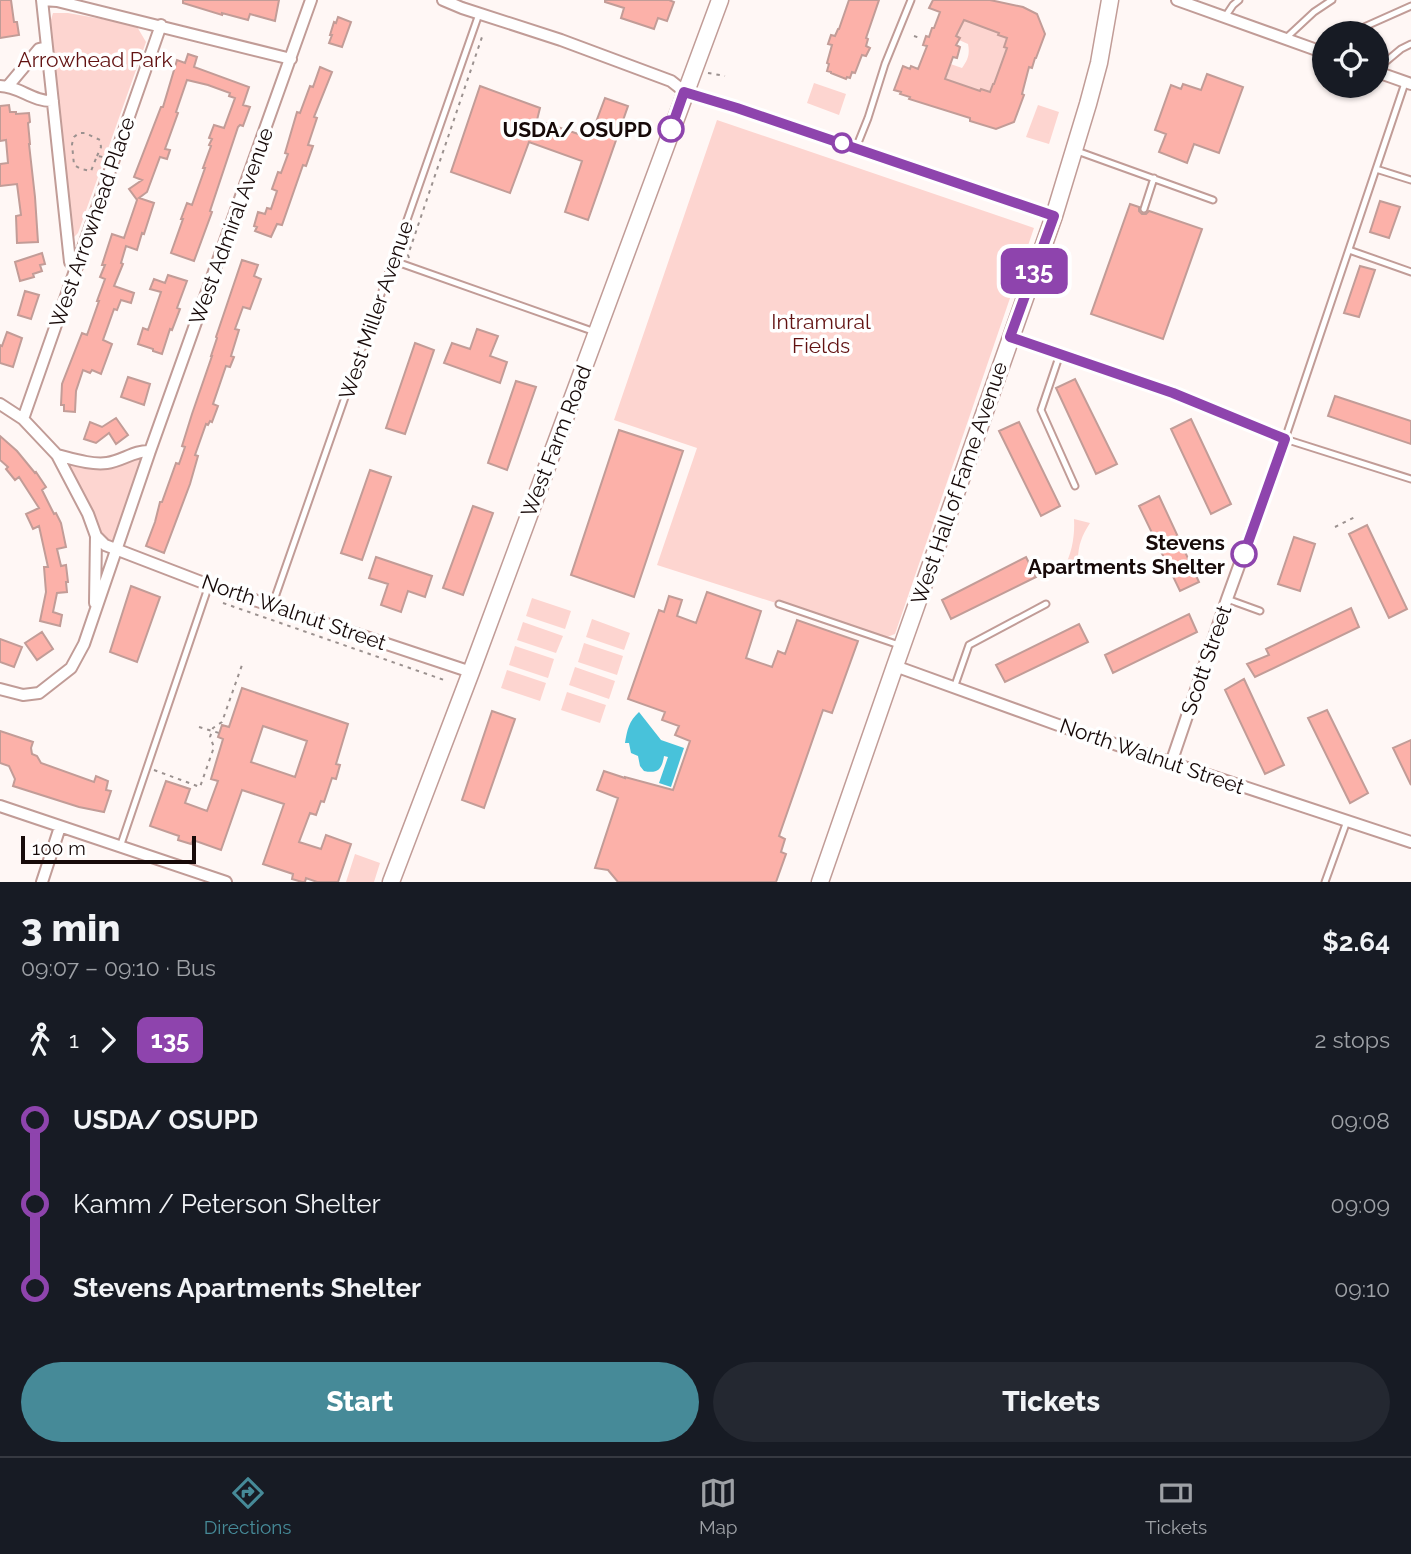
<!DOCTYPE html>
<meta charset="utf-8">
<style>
:root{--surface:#171b24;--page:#242831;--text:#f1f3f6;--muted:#9ea1a6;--line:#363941;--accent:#468a98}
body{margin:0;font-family:Raleway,sans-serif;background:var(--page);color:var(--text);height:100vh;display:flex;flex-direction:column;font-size:26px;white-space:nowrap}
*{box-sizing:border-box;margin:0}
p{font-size:23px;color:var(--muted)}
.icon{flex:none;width:38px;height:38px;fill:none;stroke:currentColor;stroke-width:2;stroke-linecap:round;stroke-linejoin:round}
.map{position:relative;height:882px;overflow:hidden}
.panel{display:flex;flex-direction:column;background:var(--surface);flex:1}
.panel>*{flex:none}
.badge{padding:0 14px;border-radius:10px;font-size:24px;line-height:46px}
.controls{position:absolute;left:1312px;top:21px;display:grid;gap:14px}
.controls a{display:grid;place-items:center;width:77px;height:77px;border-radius:50%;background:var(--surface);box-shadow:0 2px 5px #0004;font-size:35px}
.scale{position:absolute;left:21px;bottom:18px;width:175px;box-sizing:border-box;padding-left:7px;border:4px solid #170a09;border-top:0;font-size:19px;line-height:24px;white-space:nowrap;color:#170a09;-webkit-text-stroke:5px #fff;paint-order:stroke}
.map>.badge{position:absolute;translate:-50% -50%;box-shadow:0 0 0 4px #fff}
.legs{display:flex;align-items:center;gap:10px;height:77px;padding:0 21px;font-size:23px}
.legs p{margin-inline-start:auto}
.summary{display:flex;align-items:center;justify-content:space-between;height:119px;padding:0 21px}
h1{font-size:38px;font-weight:800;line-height:52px}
.action{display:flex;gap:14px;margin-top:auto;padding:14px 21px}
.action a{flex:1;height:80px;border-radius:42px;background:var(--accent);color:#fff;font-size:28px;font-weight:800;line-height:80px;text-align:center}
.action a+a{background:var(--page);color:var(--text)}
ul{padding:0 21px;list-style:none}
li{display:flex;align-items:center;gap:24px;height:84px;font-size:26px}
li i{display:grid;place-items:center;width:10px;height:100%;margin:0 9px;background:currentColor}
li i::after{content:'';width:18px;height:18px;margin:-9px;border:5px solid;border-radius:50%;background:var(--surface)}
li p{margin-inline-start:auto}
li:first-child i{background:linear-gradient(#0000 50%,currentColor 0)}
li:last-child i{background:linear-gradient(currentColor 50%,#0000 0)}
.tab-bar{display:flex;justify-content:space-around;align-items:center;height:98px;border-top:2px solid var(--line);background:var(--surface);font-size:19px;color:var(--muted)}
.tab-bar a{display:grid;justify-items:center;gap:4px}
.tab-bar .active{color:var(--accent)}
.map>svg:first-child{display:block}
</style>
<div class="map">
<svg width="1411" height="882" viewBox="0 0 1411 882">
<rect width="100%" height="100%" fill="#fff7f5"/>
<path fill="#fdd5d0" d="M53,13H68L136,25L146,42L78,233L73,238L50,23Z
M964,20L999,33V35L1007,38L1004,47L1007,48L994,84H992L990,92L981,89L980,91L944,78L942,61L962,68C968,60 970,54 968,44L959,40V38L950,34Z
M814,83L846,94L839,115L807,103Z
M1038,105L1059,112L1049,144L1026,137Z
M717,120L1034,228L895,634L887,637L879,636L657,565L697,448L614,420Z
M150,451L117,550L105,545L57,455L85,462Z
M1074,519L1090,523C1080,538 1076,552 1079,570L1064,567C1072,554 1075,535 1074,519Z
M532,598L571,611L565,629L526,616Z
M592,619L630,633L624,650L586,637Z
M523,622L563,636L556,653L517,640Z
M584,643L623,656L617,675L578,662Z
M515,646L554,659L548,678L509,665Z
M575,667L615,681L609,699L569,685Z
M507,670L546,683L540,701L501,688Z
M567,692L606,705L600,723L561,710Z
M355,854L380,863L374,882H346Z"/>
<path fill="#48c2da" d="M639,712L661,740L684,748L671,787L659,783L668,757L664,756C662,769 658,774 644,771L640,766L638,756L631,753L629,743H625C627,730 629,721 639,712Z"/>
<path fill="#fcb1a9" stroke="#c29c97" stroke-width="2" fill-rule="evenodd" d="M0,0H11L14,22H17L19,35L0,38Z
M183,0H279L275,21L250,14L248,20L222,13V15L183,3Z
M605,0H669L674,2L667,21L658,18L654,29L621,18L624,8L605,2Z
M849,0H879L866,38L868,39L866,46L870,48L866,56L862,55L855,73L852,72L850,78L847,77L846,79L831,73V72L827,71L829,64L827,63L832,45L828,44L831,35L835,36L838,29H839Z
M933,0H990L1023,7L1037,14L1045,34L1036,58H1035L1032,68L1029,67L1022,94L1024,95L1014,122L996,129L970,121V118L909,99L910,97L900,94L901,92L894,90L903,66L910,69L911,66L918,69L927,46L923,45L926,36L929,37L932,28H934L940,12L929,8ZM964,20L999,33L998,35L1007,38L1004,47L1007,48L994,84H993L990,92L981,89L980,91L945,79L953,57L957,58L960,47L956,45L960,38L956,36Z
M338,17L351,22L342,47L329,43L332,35H330L334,22L336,23Z
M188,54L197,57L194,67L249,87L243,105L250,107L243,126L240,125L238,127L210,211L212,212L194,261L171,253L183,219H181L187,203L192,205L205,168H203L211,146L209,145L212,139L209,138L214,125L224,128L235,98L229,96L230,93L208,85L187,80L176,112L178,113L165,149L170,150L167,159L160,157L147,192L139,198L154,203L144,234L142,233L137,250L126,246L121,263L123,264L114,286L134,293L131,303L121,300L117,310L114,309L103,340L112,344L101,374L92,370L90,373L83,370L76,391L75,412L64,411V405H61L62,384L82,333L87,335L99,301H97L105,279L100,277L105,265H102L112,234L124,238L137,200L129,189L142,180L134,177L161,107H163L177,60L185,63Z
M320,67L332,72L314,117L317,118L308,145L313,146L306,166L303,165L282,225L277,224L271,237L255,231L257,227L254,226L258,212L265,214L267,208L271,209L277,191L272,189L278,172L281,173L288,154L285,153L297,112L300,113L310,86L313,87Z
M1207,74L1243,87L1219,153L1194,144L1187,163L1159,152L1166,134L1155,130L1171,85L1181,89L1183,84L1201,90Z
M480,86L540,108L537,120L590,138L605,98L628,106L588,220L565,212L582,161L529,142L510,193L451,172Z
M9,105L10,112H16V114L29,113L30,122L28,123L30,144H29L35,197L38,242L17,243L16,216L21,215L17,184L0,186V164L8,163L6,140L0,141V106Z
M1380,201L1400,207L1389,238L1370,232Z
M1130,204L1139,207V211L1142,214H1146L1149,211L1202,229L1163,339L1091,314Z
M42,253L45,264L40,265L42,271L33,274L34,277L20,281L15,262Z
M242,260L258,265L254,276L261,279L250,309L243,307L235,329L239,330L231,356L234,357L230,367L226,366L213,404L218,406L212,422L210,421L208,425L206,424L195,455L198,456L190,484L164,553L146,546L155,522L160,502H162L176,463L179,464L185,447L182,446L192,414L212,356H211L217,338L216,337Z
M1360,266L1375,270L1359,317L1344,313Z
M168,275L187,281L177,308L180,309L172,330L170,329L162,354L153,351V349L138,344L143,328L148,330L161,292L150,289L154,279L165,283Z
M25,291L39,295L31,319L18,315Z
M477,329L498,336L490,356L507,362L500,383L444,363L452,343L470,349Z
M7,332L22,338L13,367L0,363V345L2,346Z
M415,343L434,350L405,434L386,428Z
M128,377L150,384L144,405L121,397Z
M1075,379L1117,464L1096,474L1056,388Z
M516,381L536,387L507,470L488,463Z
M1335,396L1411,421V444L1328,416Z
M116,418L128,435L116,444L109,433L96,443L84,439L90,422L102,427Z
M1191,419L1231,504L1211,514L1171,429Z
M1019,422L1060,506L1041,516L999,431Z
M619,430L683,451L634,597L571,575Z
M0,436L17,451L35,473L36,472L46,487L42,490L54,514L56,513L61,523L66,547L57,549L61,566L66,565L68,582H66L67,592L57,593L53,612L62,615L60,626L40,621L46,592L44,567H48L39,526L33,529L26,514L39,508L19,477L15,480L6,469L8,467L0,460Z
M370,470L391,477L362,560L341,553Z
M1159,496L1199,582L1180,591L1139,506Z
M473,506L493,513L463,595L443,588Z
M1367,525L1407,609L1389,618L1349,534Z
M1294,537L1315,544L1300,591L1278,584Z
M376,557L432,576L425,597L408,591L401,612L381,605L388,584L369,578Z
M1026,557L1036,577L951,619L942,600Z
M131,586L160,597L137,662L110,652Z
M707,592L761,611L746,658L772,667L778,651L785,654L797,620L858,641L832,713L823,710L779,836L785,839L781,852L786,854L776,882H618L608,870L595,868L618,798L597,790L604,771L625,778V777L673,790L690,741L675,735L679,726L662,720L665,712L628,699L659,610L664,612L669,596L682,600L677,616L696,623Z
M1351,608L1359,627L1255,677L1247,664L1269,655L1266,649Z
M1189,614L1197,632L1113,673L1105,655Z
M1079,624L1088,642L1005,682L996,665Z
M42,632L53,649L37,660L25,643Z
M0,639L22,647L14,667L0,662Z
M1244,679L1284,765L1265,774L1225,690Z
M242,688L348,724L336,764L340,765L336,779L332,778L324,802L321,801L316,815L310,813L299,842L321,849L326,835L351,844L338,882H317L306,878L305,882H302L292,879L293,874L263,864L284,804L242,790L221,850L193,840L191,844L178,840L179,836L150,826L166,781L190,789L185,803L207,811L218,781L211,779L223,739L218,737L222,725L229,727ZM263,726L307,741L295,777L251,762Z
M1327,710L1368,793L1350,803L1308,718Z
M492,711L515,719L484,808L462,800Z
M0,731L33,742L31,748L32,754L37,756L41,763L94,782L96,776L108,781L106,790L111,791L104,812L79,807L13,786L15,779L9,766L0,763Z
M1411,740V785L1393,748Z"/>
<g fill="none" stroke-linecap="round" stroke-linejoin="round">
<g stroke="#c19c97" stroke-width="9">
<path id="lane" d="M1225,17L1233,5L1239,0
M1354,33L1364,27L1411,6
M1285,39L1314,12L1332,0
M1377,69L1401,49L1411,44
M856,148L868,118L885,64L911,0
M1077,151L1213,200
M1376,169L1411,180
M1144,209L1154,178
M1349,250L1411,272
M394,261L595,332
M1013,338L1173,393L1285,439L1411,479
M1060,354L1041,410L1075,486
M1285,439L1405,83
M1227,599L1260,611
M779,604L899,645
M272,606L479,14
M954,688L969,645L1046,604
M120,847L209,585
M1325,882L1347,821"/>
</g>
<g stroke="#c19c97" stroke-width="14">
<path id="street" d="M443,0L462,8L561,40L671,81L685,92L737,108L1054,216
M1177,0L1325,53
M1377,72L1411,84
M0,86C19,86 33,102 53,101
M8,86L39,49L47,47
M77,267L70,262L42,0L57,1L291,59
M0,404L23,419L57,455L88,514L96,536L105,545L209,585L471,672
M23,419L161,25
M57,455C73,459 91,465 107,463C122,461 135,450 150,451
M95,603L96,536
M895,666L1072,730L1411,842
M0,689L23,695L39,693L71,668L84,644L150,451L311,0
M1171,763L1227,599L1285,439
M0,806L226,882
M42,882L60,827"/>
</g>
<g stroke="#c19c97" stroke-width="19">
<path id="secondary" d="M391,882L471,672L720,0
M820,882L895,666L1054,216L1088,104L1099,63L1110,0"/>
</g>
<path stroke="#9b918f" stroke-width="2" stroke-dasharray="3.5 5" stroke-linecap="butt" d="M914,36L920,38
M708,73L725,76
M587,137V134
M97,156L101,147L100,140L85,133H79L74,137L72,144L74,165L81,169L91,171L97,156L103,157
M409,258L408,255L482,37
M1335,527L1357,516
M223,603L447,681
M199,727L219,733
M154,770L200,787L214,747L210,737L213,728L222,722L242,665"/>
<use href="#lane" stroke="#fff" stroke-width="5"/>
<use href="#street" stroke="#fff" stroke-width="10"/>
<use href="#secondary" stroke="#fff" stroke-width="16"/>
</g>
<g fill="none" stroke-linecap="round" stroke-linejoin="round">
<g stroke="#fff" stroke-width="16">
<path id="line-1" d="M671,129L684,92L737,108L1054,216L1010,337L1173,393L1285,439L1244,554"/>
</g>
<use href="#line-1" stroke="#8e44ad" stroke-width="10"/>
</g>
<g fill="#fff" stroke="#8e44ad" stroke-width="3.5">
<circle cx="671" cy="129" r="12"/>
<circle cx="842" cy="143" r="9"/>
<circle cx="1244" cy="554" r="12"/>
</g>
<g text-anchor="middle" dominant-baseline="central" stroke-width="7" stroke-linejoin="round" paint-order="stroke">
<g font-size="21" fill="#621212" stroke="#fff">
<text x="95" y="59">Arrowhead Park</text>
<text x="821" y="321">Intramural<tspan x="821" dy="24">Fields</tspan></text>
</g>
<g font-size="21" font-weight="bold" fill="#170a09" stroke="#fff" text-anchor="end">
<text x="652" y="129">USDA/ OSUPD</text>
<text x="1225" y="542">Stevens<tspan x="1225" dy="24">Apartments Shelter</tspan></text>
</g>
<g font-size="21" fill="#170a09" stroke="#fff">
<text transform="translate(92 222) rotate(-71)">West Arrowhead Place</text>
<text transform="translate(231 226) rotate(-70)">West Admiral Avenue</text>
<text transform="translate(376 310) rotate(-71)">West Miller Avenue</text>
<text transform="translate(556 441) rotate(-69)">West Farm Road</text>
<text transform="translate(959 483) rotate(-71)">West Hall of Fame Avenue</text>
<text transform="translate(294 612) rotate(19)">North Walnut Street</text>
<text transform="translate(1206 660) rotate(-71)">Scott Street</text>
<text transform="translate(1152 756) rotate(19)">North Walnut Street</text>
</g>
</g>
</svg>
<div class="controls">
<a><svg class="icon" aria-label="locate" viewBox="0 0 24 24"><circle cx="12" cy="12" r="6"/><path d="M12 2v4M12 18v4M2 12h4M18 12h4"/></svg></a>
</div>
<div class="scale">100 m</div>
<b class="badge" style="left:1034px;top:271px;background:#8e44ad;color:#fff">135</b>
</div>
<section class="panel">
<div class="summary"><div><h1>3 min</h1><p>09:07 – 09:10 · Bus</p></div><b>$2.64</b></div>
<div class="legs"><svg class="icon" aria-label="walk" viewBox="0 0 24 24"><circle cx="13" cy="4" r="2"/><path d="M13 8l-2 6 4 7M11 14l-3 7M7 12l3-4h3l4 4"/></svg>1<svg class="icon" aria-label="forward" viewBox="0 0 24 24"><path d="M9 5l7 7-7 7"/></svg><b class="badge" style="background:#8e44ad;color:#fff">135</b><p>2 stops</p></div>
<ul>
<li><i style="color:#8e44ad"></i><b>USDA/ OSUPD</b><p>09:08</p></li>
<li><i style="color:#8e44ad"></i><span>Kamm / Peterson Shelter</span><p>09:09</p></li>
<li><i style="color:#8e44ad"></i><b>Stevens Apartments Shelter</b><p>09:10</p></li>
</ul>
<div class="action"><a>Start</a><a>Tickets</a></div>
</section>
<nav class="tab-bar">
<a class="active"><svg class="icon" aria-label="directions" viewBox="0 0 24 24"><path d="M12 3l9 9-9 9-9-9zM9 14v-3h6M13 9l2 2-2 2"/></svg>Directions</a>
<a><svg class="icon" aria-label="map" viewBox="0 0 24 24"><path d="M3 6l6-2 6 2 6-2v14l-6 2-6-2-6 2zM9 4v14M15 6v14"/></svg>Map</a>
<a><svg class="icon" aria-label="tickets" viewBox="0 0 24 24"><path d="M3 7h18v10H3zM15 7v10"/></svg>Tickets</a>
</nav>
